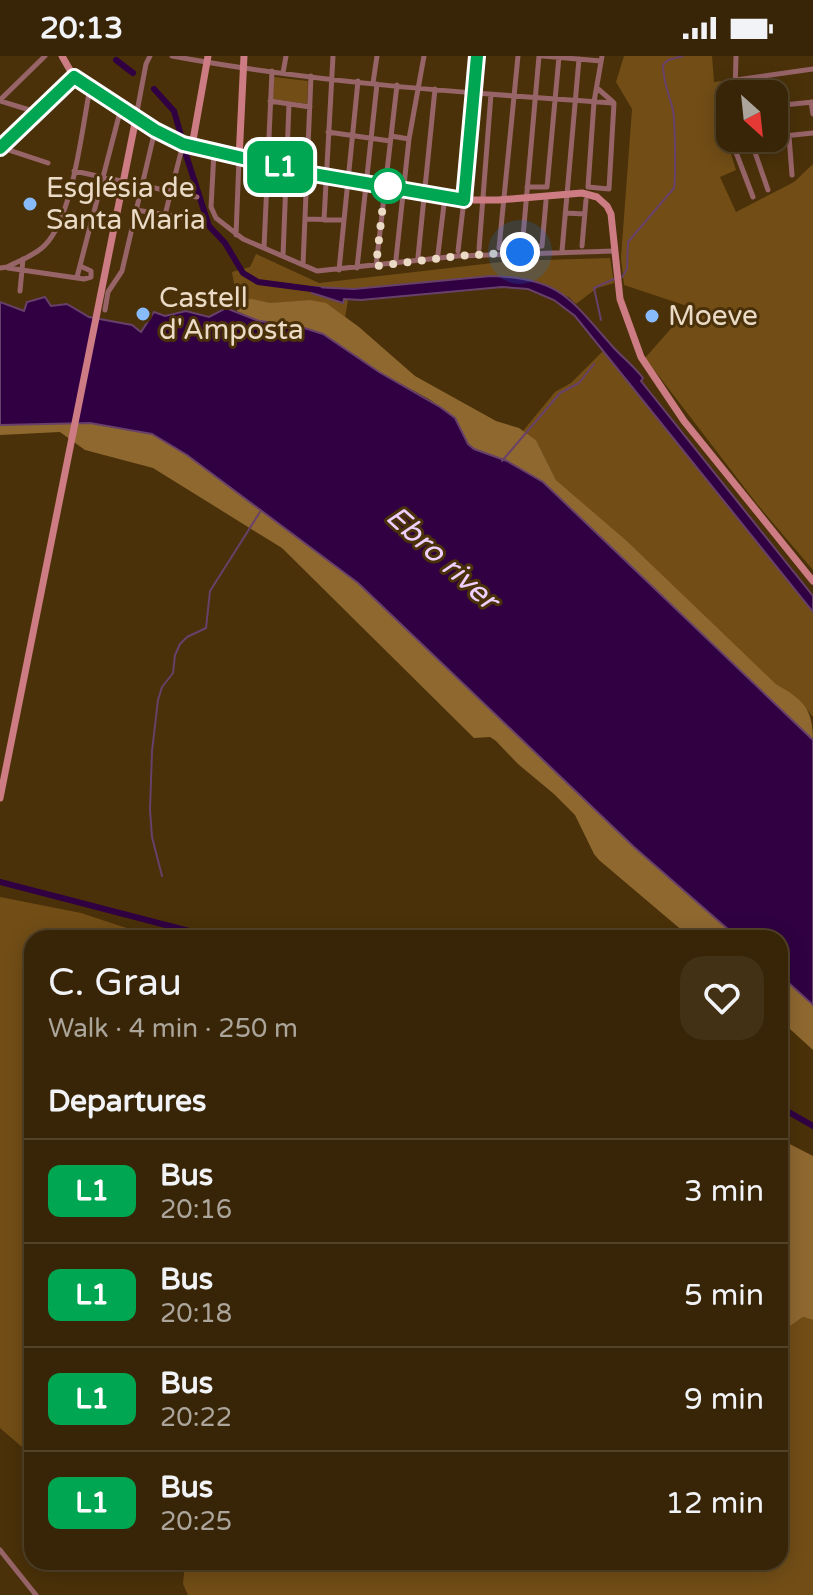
<!DOCTYPE html>
<meta charset="utf-8">
<style>
:root{--surface:#382507;--page:#433115;--text:#f1f3f6;--muted:#aba59b;--line:#524228}
body{margin:0;font-family:"Varela Round",sans-serif;background:var(--page);color:var(--text);height:100vh;display:flex;flex-direction:column;font-size:30px;white-space:nowrap}
*{box-sizing:border-box;margin:0}
p{font-size:26px;color:var(--muted)}
.icon{flex:none;width:44px;height:44px;fill:none;stroke:currentColor;stroke-width:2;stroke-linecap:round;stroke-linejoin:round}
.map{position:relative;flex:1;overflow:hidden}
.details{position:absolute;left:24px;top:874px;width:764px;height:640px;display:flex;flex-direction:column;background:var(--surface);border-radius:24px;box-shadow:0 4px 20px #0003,0 0 0 2px var(--line)}
.details>*{flex:none}
.badge{padding:0 16px;border-radius:12px;font-size:28px;line-height:52px}
.needle{width:52px;rotate:153deg}
.controls{position:absolute;left:716px;top:24px;display:grid;gap:16px}
.controls a{display:grid;place-items:center;width:72px;height:72px;border-radius:16px;background:var(--surface);box-shadow:0 4px 20px #0003,0 0 0 2px var(--line);font-size:40px}
.you{position:absolute;width:40px;height:40px;margin:-20px;border:6px solid #fff;border-radius:50%;background:#1a73e8;box-shadow:0 0 0 12px #1a73e833}
.map>.badge{position:absolute;translate:-50% -50%;box-shadow:0 0 0 4px #fff}
h2{padding:0 24px;font-size:30px;line-height:72px}
.round{display:grid;place-items:center;flex:none;width:84px;height:84px;border-radius:24px;background:var(--page)}
.head{display:flex;align-items:center;justify-content:space-between;height:136px;padding:0 24px}
h1{font-size:38px;font-weight:600;line-height:60px}
ul{padding:0;list-style:none}
li{display:flex;align-items:center;gap:24px;height:104px;padding:0 24px;border-top:2px solid var(--line)}
li div{flex:1}
li b{display:block;font-size:30px}
li em{font-style:normal}
li .badge{min-width:88px;font-weight:700;text-align:center}
.status{display:flex;justify-content:space-between;align-items:center;height:56px;padding:0 40px;background:var(--surface);direction:ltr}
.status svg{height:22px;fill:currentColor}
.map>svg:first-child{display:block}
</style>
<div class="status"><b>20:13</b><svg viewBox="0 0 49 12"><path d="M0 12V9h3v3zM5 12V6h3v6zM10 12V3h3v9zM15 12V0h3v12zM26 1h20v11H26zM47 4h2v5h-2z"/></svg></div>
<div class="map">
<svg width="813" height="1539" viewBox="0 0 813 1539">
<rect width="100%" height="100%" fill="#4a3109"/>
<path fill="#724e16" d="M624,0H712L714,26L731,24L728,65L730,78L725,79L736,114L720,121L736,156L794,126L813,108V514L757,448L645,302L690,251L624,229L621,202L632,53L616,26Z
M274,21L308,25L307,48L273,43Z
M256,198L319,227L511,205L610,202L614,227L597,232L576,248L569,241L514,221L491,220L354,233L313,231V237L342,246L343,243L348,244L345,262C318,236 302,247 268,247C258,246 248,243 237,244L232,216L250,211Z
M603,295L813,556V661L800,645L776,628L627,485L556,424L536,384L523,375L555,336L571,327Z
M0,841L81,857L157,882H32V1395L22,1391L0,1372Z
M803,1261L813,1264V1539H188L183,1528L185,1506H780V1277Z"/>
<path fill="#8f6830" d="M252,243L270,247L310,244L326,247L359,271L415,320L496,365L519,372L536,384L556,424L627,485L776,628C803,644 813,652 813,684L543,426L507,405L474,393L468,388L455,362L429,343L379,316L357,300L298,270L259,265L237,255V244Z
M90,367L152,378L187,399L358,527L634,791L738,882H691L599,804L594,798L575,759L554,738L518,708L496,685L490,681L474,682L282,492L153,412L85,394L60,376L0,379V369Z
M780,919L813,949V994L780,964Z
M780,1083L813,1100V1264L803,1261L780,1277Z"/>
<path fill="#300042" stroke="#68416a" stroke-width="2" d="M491,220C561,222 570,243 613,291C623,302 634,310 643,322L641,325L813,540V556L575,260L554,244L528,233L502,231L361,244L344,243L343,247L312,237L313,231L354,233Z
M45,241L51,250L67,248L89,261L132,269L141,276L154,256L165,260L186,255L209,261L226,252L259,265L298,270L323,278L379,316L440,351L455,362L468,388L474,393L507,405L543,426L813,684V949L780,919V882H738L634,791L358,527L187,399L152,378L90,367L0,369V246L24,255L27,246Z"/>
<g fill="none" stroke-linecap="round" stroke-linejoin="round">
<path stroke="#68416a" stroke-width="2" d="M622,221L627,213L628,186L674,132C676,122 675,65 673,54C669,38 663,26 663,9L668,4L683,0
M601,264L594,232L614,223
M502,405L560,337L579,327L594,308
M162,820L152,781L150,754L152,695L158,644L162,631L173,617L175,599L180,588L187,581L206,572L210,535L260,456"/>
<path stroke="#300042" stroke-width="6" d="M116,4L133,17
M154,33L174,55L182,83
M186,99L209,170L225,187L243,217L258,226L319,234
M0,826L216,882
M780,1051L813,1070"/>
<path stroke="#976468" stroke-width="5" d="M172,0C317,27 467,37 614,47
M543,0L601,5
M602,0L594,46L588,131L609,133L614,47
M283,17L286,0
M736,24L813,13
M373,27L377,0
M597,32L613,46
M735,38L736,0
M0,44L45,0
M0,45L36,56
M270,45L310,51
M811,46L813,58
M774,50L813,46
M136,61L146,8L150,0
M328,76L390,85
M391,80L409,83
M789,80L792,119
M774,81L813,77
M734,82V91L753,141
M736,82H766
M750,82L768,134
M0,91L48,107
M0,92L74,21
M214,96L211,151L216,162L243,183L317,215L458,200L614,195
M74,115L197,141
M527,131H547L559,1
M136,154L185,162
M565,157L585,158
M165,159L183,88
M305,163L343,164
M324,164L333,0
M236,179L239,103
M582,190L586,144
M264,192L272,15
M499,192L518,0
M522,192L539,0
M479,193L491,38
M458,195L464,144
M525,195L528,191L542,190L546,145
M562,195L579,3
M438,198L445,140
M283,200L289,48
M418,201L435,33
M396,203L409,83L424,0
M303,209L311,20
M376,210L397,29
M0,212L7,211C19,205 36,199 45,189C73,161 82,72 90,32
M8,212L84,223L91,221V215L80,210
M357,212L377,28
M339,214L358,25
M77,221L121,52
M20,235L23,203
M105,254L108,236L122,215L155,74
M0,1494L36,1539"/>
<path stroke="#cd7c83" stroke-width="7" d="M62,0L74,21L155,74L183,88L307,117L464,144H498L582,137L597,141L607,150L611,158L620,243L641,301L684,365L813,525
M192,90L208,0
M239,103L244,0
M464,144L477,0
M0,742L136,62"/>
</g>
<g fill="none" stroke-linecap="round" stroke-linejoin="round">
<g stroke="#fff" stroke-width="18">
<path id="line" d="M0,92L74,21L155,74L183,88L307,117L464,144L477,0"/>
</g>
<use href="#line" stroke="#00a651" stroke-width="12"/>
<path stroke="#eadac6" stroke-width="8" stroke-dasharray="0 14.4" d="M388,130H385L376,210L458,200L520,196"/>
</g>
<circle fill="#fff" stroke="#00a651" stroke-width="4" cx="388" cy="130" r="16"/>
<g fill="#87bbfb" stroke="#4a3109" stroke-width="3">
<circle cx="30" cy="148" r="8"/>
<circle cx="143" cy="258" r="8"/>
<circle cx="652" cy="260" r="8"/>
</g>
<g text-anchor="middle" dominant-baseline="central" stroke-width="6" stroke-linejoin="round" paint-order="stroke">
<g font-size="28" fill="#eadac6" stroke="#4a3109" text-anchor="start">
<text x="46" y="132">Església de<tspan x="46" dy="32">Santa Maria</tspan></text>
<text x="159" y="242">Castell<tspan x="159" dy="32">d'Amposta</tspan></text>
<text x="668" y="260">Moeve</text>
</g>
<g font-size="30" font-style="italic" fill="#eecffe" stroke="#4a3109">
<text transform="translate(442 502) rotate(42)">Ebro river</text>
</g>
</g>
</svg>
<div class="controls">
<a><svg class="needle" viewBox="-14 -14 28 28"><path d="M0-13l5 13h-10z" fill="#e53935"/><path d="M0 13l5-13h-10z" fill="#aba59b"/></svg></a>
</div>
<div class="you" style="left:520px;top:196px"></div>
<b class="badge" style="left:280px;top:111px;background:#00a651;color:#fff">L1</b>
<section class="details">
<div class="head"><div><h1>C. Grau</h1><p>Walk · 4 min · 250 m</p></div><a class="round"><svg class="icon" aria-label="heart" viewBox="0 0 24 24"><path d="M12 20l-8-8c-3-5 5-10 8-4 3-6 11-1 8 4z"/></svg></a></div>
<h2>Departures</h2>
<ul>
<li><span class="badge" style="background:#00a651;color:#fff">L1</span><div><b>Bus</b><p>20:16</p></div><em>3 min</em></li>
<li><span class="badge" style="background:#00a651;color:#fff">L1</span><div><b>Bus</b><p>20:18</p></div><em>5 min</em></li>
<li><span class="badge" style="background:#00a651;color:#fff">L1</span><div><b>Bus</b><p>20:22</p></div><em>9 min</em></li>
<li><span class="badge" style="background:#00a651;color:#fff">L1</span><div><b>Bus</b><p>20:25</p></div><em>12 min</em></li>
</ul>
</section>
</div>
